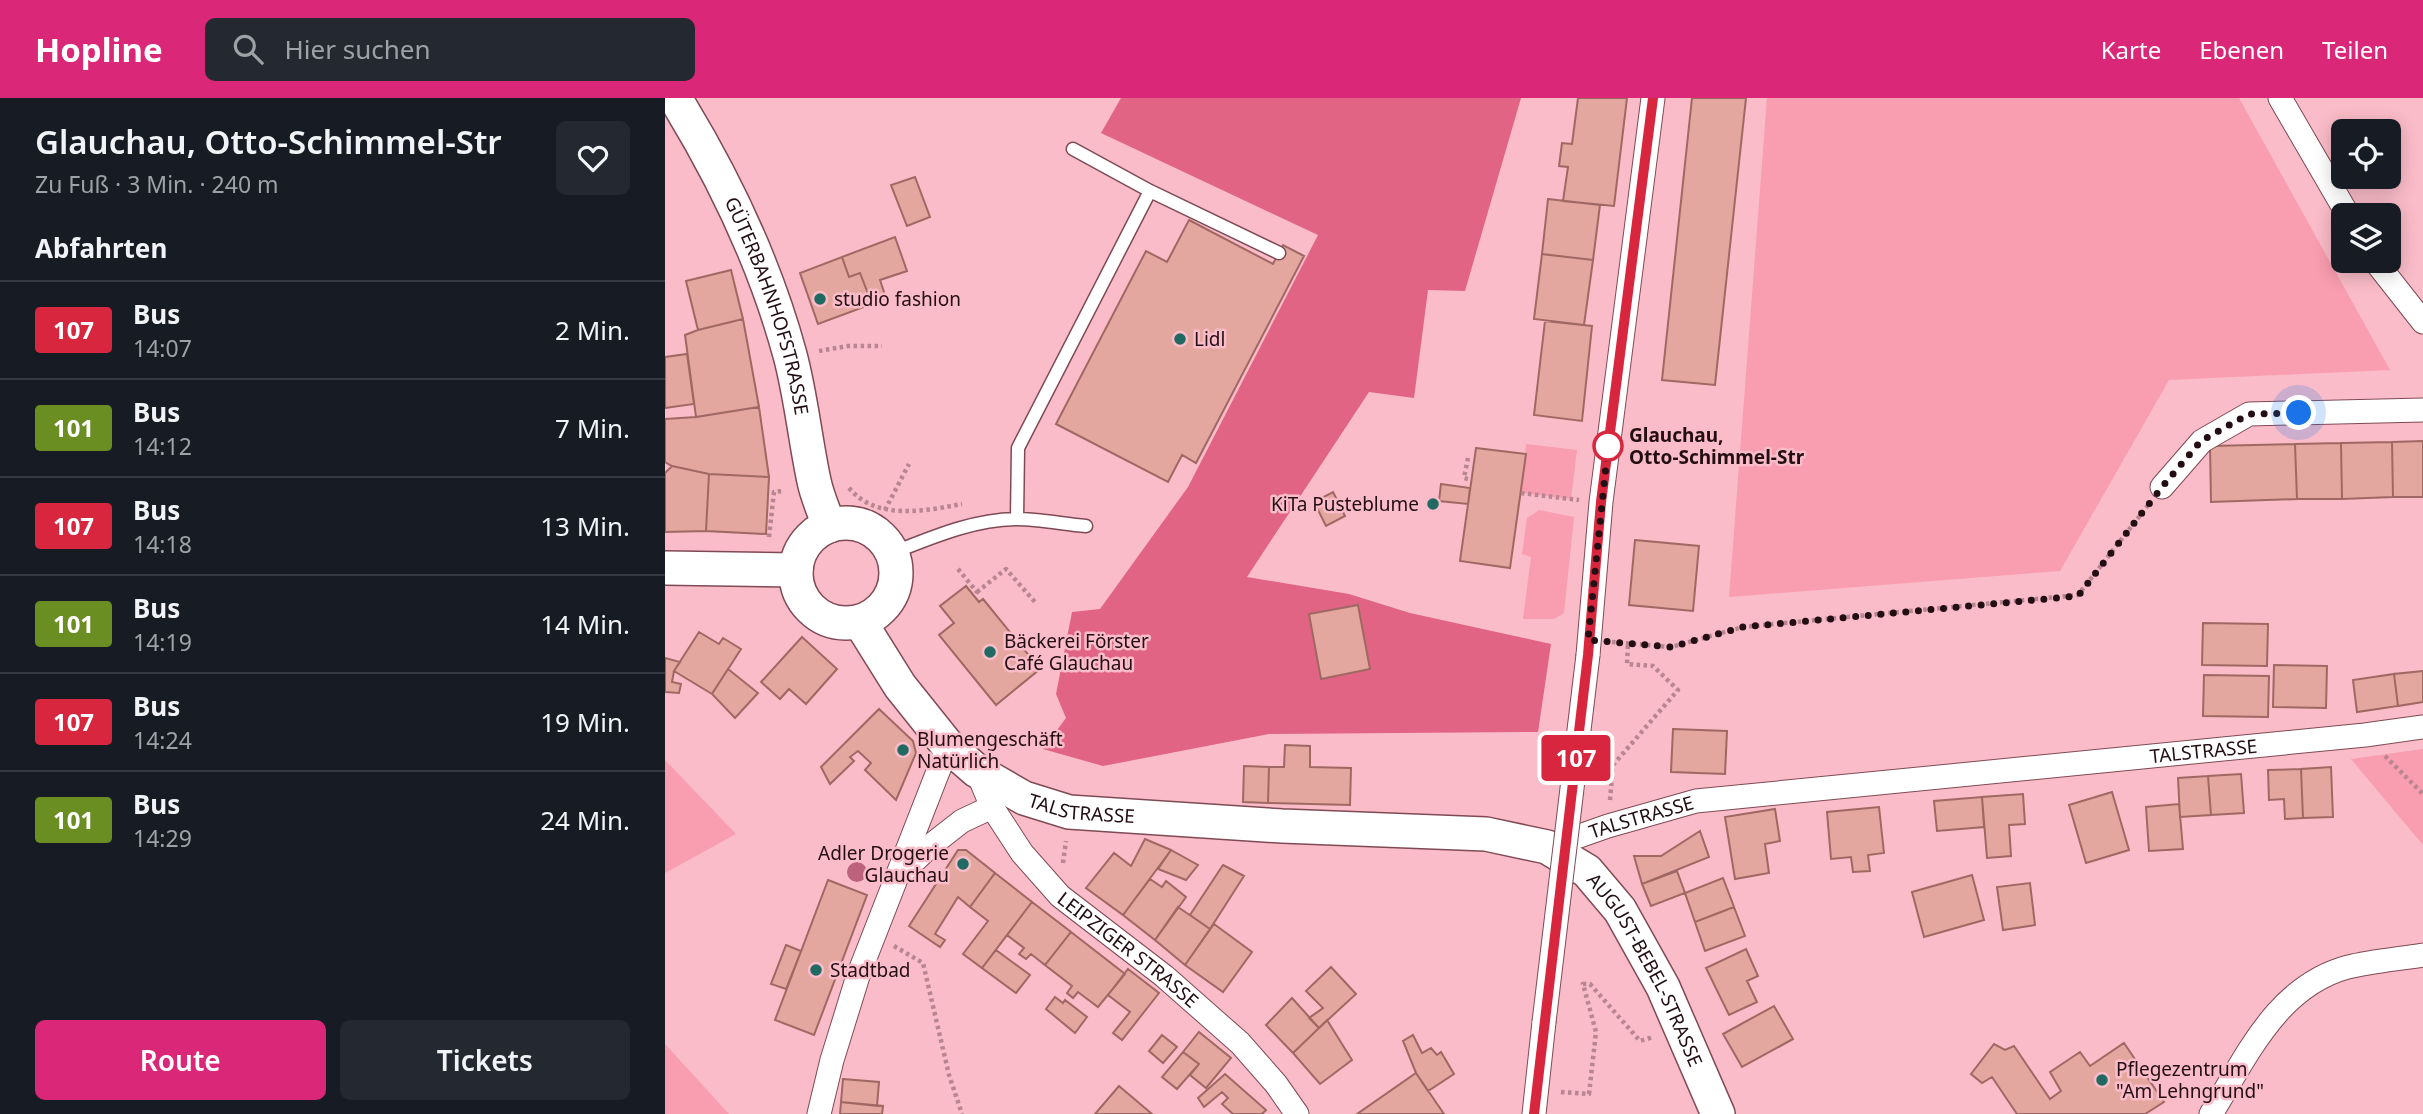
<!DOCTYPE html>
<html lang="de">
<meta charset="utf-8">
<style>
:root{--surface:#171b24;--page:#242831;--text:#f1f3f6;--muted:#9ea1a6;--line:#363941;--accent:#db2777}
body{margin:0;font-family:"Noto Sans",sans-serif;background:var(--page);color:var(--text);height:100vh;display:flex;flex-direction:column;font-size:26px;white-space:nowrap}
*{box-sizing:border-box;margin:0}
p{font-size:23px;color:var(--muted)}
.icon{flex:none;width:38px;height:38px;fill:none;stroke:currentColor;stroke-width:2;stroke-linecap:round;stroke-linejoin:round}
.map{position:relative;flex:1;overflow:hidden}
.side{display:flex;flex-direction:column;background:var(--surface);width:665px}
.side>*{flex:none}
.badge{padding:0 14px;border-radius:5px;font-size:24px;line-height:46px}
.tools{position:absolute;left:1666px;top:21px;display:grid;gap:14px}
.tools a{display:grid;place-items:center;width:70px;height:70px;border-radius:10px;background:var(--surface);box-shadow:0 4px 18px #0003;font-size:35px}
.you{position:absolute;width:35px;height:35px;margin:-18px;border:5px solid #fff;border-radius:50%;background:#1a73e8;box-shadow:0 0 0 10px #1a73e833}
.map>.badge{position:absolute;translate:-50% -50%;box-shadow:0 0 0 4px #fff}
h2{padding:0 35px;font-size:26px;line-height:63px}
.round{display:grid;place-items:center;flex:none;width:74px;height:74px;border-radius:10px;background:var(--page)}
.summary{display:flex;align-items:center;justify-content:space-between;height:119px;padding:0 35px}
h1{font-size:33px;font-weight:600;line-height:52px}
.action{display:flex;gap:14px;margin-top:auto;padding:14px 35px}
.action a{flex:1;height:80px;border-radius:10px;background:var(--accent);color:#fff;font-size:28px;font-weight:600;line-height:80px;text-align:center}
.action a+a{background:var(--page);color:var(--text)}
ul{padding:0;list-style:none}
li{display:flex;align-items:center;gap:21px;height:98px;padding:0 35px;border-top:2px solid var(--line)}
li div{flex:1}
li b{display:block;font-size:26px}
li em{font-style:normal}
li .badge{min-width:77px;font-weight:700;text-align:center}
header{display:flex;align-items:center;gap:42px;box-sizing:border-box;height:98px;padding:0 35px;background:var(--accent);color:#fff}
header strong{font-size:33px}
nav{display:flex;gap:38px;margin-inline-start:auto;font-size:24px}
.search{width:490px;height:63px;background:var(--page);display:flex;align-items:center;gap:18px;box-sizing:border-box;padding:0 24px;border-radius:10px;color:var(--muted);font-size:26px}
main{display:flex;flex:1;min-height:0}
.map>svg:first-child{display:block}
</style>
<header>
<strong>Hopline</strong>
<div class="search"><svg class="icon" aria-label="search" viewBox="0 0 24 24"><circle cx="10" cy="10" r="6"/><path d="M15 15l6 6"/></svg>Hier suchen</div>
<nav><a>Karte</a><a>Ebenen</a><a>Teilen</a></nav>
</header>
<main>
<section class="side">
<div class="summary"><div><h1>Glauchau, Otto-Schimmel-Str</h1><p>Zu Fuß · 3 Min. · 240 m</p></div><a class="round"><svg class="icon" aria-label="heart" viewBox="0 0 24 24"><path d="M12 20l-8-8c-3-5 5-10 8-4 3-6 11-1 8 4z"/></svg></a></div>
<h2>Abfahrten</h2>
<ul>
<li><span class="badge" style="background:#d7263d;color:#fff">107</span><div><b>Bus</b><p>14:07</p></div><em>2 Min.</em></li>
<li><span class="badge" style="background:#6b8e23;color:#fff">101</span><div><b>Bus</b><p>14:12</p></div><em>7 Min.</em></li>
<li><span class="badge" style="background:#d7263d;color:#fff">107</span><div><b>Bus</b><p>14:18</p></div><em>13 Min.</em></li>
<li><span class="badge" style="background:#6b8e23;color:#fff">101</span><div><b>Bus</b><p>14:19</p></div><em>14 Min.</em></li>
<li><span class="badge" style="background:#d7263d;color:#fff">107</span><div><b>Bus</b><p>14:24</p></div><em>19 Min.</em></li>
<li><span class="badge" style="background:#6b8e23;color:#fff">101</span><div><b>Bus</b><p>14:29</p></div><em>24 Min.</em></li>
</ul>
<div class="action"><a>Route</a><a>Tickets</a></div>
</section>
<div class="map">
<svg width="1758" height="1016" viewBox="0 0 1758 1016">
<rect width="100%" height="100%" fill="#fabcc8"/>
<path fill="#f99db0" d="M1102,0H1574L1725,272L1504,282L1395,473L1064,499Z
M861,346L912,352L906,401L856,395Z
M874,412L909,419L899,515L889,521H858L866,459L857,456L862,420Z
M1758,651V747L1686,661Z
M0,662L71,736L0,775Z
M0,946L64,1016H0Z"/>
<path fill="#e16484" d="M456,0H856L800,193L763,192L749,300L704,294L582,479L684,496L745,515L886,546L873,634L604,636L438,668L378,651L401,620L391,596L407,514L435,511L523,389L653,137L436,35Z"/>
<path fill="#e4a7a0" stroke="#a06862" stroke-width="2" d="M913,0H962L949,108L898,103L903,69L894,68L897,45L907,46Z
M1027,0H1081L1050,287L997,282Z
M250,79L265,119L242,128L226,87Z
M883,101L935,107L928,162L877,156Z
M524,122L608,166L618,147L639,158L531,365L517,357L503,384L391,326L481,153L502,164Z
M230,139L242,173L215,182L221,200L207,206L195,175L184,179L177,159Z
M877,156L928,162L919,227L869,221Z
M177,159L184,179L195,175L207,206L153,226L135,175Z
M66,172L78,221L33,232L21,183Z
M78,221L94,309L31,319L20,237L33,232Z
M880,223L927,228L917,323L869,317Z
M22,256L29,306L0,310V259Z
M94,309L104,379L44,376L7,368L0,364V321L31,319Z
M1758,343V399H1728L1727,344Z
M1727,344L1728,399L1677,401L1676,345Z
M1676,345L1677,401H1632L1630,346Z
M1630,346L1632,401L1546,404L1545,348Z
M811,350L861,356L845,470L795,463Z
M7,368L44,376L41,433L0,434V375Z
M44,376L104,379L101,436L41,433Z
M776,386L805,390L803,406L774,403Z
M668,394L680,418L661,428L649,404Z
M970,442L1034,448L1028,513L964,507Z
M301,488L314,504L318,501L375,571L331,607L274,537L289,525L275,508Z
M693,507L705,571L656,581L644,516Z
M1538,525L1603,526L1602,568L1537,567Z
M34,534L54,546L58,540L76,551L47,596L9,573Z
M137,539L172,571L141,606L124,591L115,601L96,584Z
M0,560L15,564L9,573L7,584L16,586L14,595L0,594Z
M1609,567L1662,568L1661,610L1608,609Z
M63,571L93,595L70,620L47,596Z
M1758,573V604L1733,608L1729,576Z
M1729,576L1733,608L1692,614L1688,582Z
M1539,577L1604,578L1603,619L1538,618Z
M214,611L248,643L251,655L231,702L200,672L206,665L193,653L185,659L189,663L165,686L156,669Z
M1008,631L1062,633L1060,676L1006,674Z
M620,647L645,648V669L686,670L685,707L603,705L604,669H619Z
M579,668L604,669L603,705L578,704Z
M1666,669L1668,719L1638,720L1636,671Z
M1636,671L1638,720L1620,721L1619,701L1604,702L1603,672Z
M1576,676L1579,715L1546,717L1543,678Z
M1543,678L1546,717L1515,719L1513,680Z
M1447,694L1464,752L1421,765L1404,707Z
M1358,696L1360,726L1344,727L1346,758L1322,760L1317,699Z
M1317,699L1319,729L1272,733L1269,703Z
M1514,706L1518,751L1484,753L1481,709Z
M1214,709L1219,755L1203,757L1205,773L1188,774L1186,759L1166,761L1162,714Z
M1110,711L1115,743L1100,746L1104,775L1070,781L1060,719Z
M1035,733L1044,759L977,786L969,758H996Z
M480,741L506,752L458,817L421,790L449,755L466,768Z
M293,752H301L330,775L305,809L293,799L270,836L280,842L275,849L244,828Z
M506,752L533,767L521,782L493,771Z
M558,767L579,778L545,831L525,817Z
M1012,773L1020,795L986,808L977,786Z
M330,775L367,804L317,870L298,856L323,823L305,809Z
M1307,777L1319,822L1259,839L1247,794Z
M1058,780L1069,809L1030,824L1020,795Z
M485,781L497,789L501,783L521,799L490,842L458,817Z
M163,782L202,797L149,937L110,922Z
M1365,785L1370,827L1338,832L1332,789Z
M367,804L406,834L380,867L366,856L361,861L354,856L359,850L342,837Z
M513,809L545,831L520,867L490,842Z
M1069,809L1080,838L1040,853L1030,824Z
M549,826L587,854L558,894L520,867Z
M406,834L460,876L433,909L413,894L408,900L402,895L407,888L380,867Z
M121,847L136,853L121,891L106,886Z
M1081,851L1093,878L1082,883L1092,904L1064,917L1041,870Z
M331,852L365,877L351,895L317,870Z
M666,869L691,896L654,930L644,920L658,910L641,893Z
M463,871L494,895L457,942L448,935L465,914L443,897Z
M390,899L398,905L400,902L422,919L410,935L381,911Z
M627,900L654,930L628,955L601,927Z
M1109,908L1128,941L1077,969L1058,936Z
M662,922L687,962L655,986L628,955Z
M534,934L566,960L541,990L525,977L534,966L518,954Z
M497,937L512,949L498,965L484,953Z
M748,937L757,955L766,950L772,957L776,954L789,976L763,993L751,975L738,943Z
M1459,945L1499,1004L1480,1016H1352L1327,979L1317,985L1306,976L1329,946L1340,952L1349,948L1385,1001L1396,993L1385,974L1415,954L1425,968Z
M518,954L534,966L512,991L497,979Z
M751,975L779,1016H692Z
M560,976L601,1012L597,1016H568L557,1006L563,1000L557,994L539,1009L533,1000Z
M178,981L214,984L212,1008L176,1004Z
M454,988L487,1016H430Z
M176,1004L218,1008L217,1016H175Z"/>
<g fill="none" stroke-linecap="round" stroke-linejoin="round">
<g stroke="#7f4a55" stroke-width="15">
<path id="lane" d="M408,51L485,93
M352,421L353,350L485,93L614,155
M227,455C268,439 306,422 351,421C374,421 398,426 421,428"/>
</g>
<g stroke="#7f4a55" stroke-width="25">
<g id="street">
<path d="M1615,0L1683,117"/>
<path d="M1710,163L1758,224"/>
<path d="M1497,389L1537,343L1584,316L1758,312"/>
<path d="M923,557L936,404L988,0"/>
<path id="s1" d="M312,673L327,709L357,755L395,798L499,878L575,945L611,986L632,1016"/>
<path id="s2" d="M883,749L943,728L1031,703L1700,637L1758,629"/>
<path d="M236,775L265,748L297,723L327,709"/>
<path d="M154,1016L167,962L193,878L283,648"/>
<path d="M869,1016L879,924"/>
<path d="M1546,1016C1582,958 1612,888 1683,869C1707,863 1733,861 1758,857"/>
</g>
</g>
<g stroke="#7f4a55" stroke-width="36">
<g id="secondary">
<path id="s3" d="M10,0C60,81 100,165 125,257C136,298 140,341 149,383C152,398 159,413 164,428"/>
<circle cx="181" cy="475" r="50"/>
<path d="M0,470L131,472"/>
<path id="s4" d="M195,524L235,588L283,648L312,673L359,700L404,714L617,728L821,736L882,749L922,773L955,812L998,889L1053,1016"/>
</g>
</g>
<path stroke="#b78690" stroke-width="4.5" stroke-dasharray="3.5 3.5" stroke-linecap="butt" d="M154,253L183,248H217
M803,360L799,380L806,382
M184,390C212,423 259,413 297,406
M856,395L914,402
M220,412L244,366
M104,439L109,394L118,393
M293,471L312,494L309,497
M312,494L341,471L370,504
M947,544L1006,549L1078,529L1413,497L1484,406
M1720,658L1758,696
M945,702L948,667L1013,592L988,568L962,566L963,545
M398,765L401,743
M229,848L258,865L284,977L297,1016
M896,994L924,996L931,934L918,886H925L975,943L988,939"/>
<use href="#lane" stroke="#fff" stroke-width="12"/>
<use href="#street" stroke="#fff" stroke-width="23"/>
<use href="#secondary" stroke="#fff" stroke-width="33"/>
<g stroke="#7f4a55" stroke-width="25" stroke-linecap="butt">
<path id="street-bridge" d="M879,924L923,557"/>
</g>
<use href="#street-bridge" stroke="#fff" stroke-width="23"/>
</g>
<circle fill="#bd627d" cx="192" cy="774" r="10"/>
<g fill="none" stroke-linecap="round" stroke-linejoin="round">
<g stroke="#fff" stroke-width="16">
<path id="line" d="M869,1016L923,557L936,404L988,0"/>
</g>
<use href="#line" stroke="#d7263d" stroke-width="10"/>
<path stroke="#230e13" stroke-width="7" stroke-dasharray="0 12.6" d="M943,348L923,542L1006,549L1078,529L1413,498L1497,389L1536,343L1584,316L1634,315"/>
</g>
<g fill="#206a63" stroke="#fabcc8" stroke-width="2.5">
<circle cx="155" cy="201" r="7"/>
<circle cx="515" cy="241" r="7"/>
<circle cx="768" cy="406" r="7"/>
<circle cx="325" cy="554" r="7"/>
<circle cx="238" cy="652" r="7"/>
<circle cx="298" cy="766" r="7"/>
<circle cx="151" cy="872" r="7"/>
<circle cx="1437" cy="982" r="7"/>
</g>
<circle fill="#fff" stroke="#d7263d" stroke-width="3.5" cx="943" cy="348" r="14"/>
<g text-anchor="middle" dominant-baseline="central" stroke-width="5" stroke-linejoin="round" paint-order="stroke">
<g font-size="19" fill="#230e13" stroke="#fabcc8" text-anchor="start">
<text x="169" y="201">studio fashion</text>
<text x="529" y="241">Lidl</text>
<text x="754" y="406" text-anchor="end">KiTa Pusteblume</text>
<text x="339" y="543">Bäckerei Förster<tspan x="339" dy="22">Café Glauchau</tspan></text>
<text x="252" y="641">Blumengeschäft<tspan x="252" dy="22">Natürlich</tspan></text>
<text x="284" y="755" text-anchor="end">Adler Drogerie<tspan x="284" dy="22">Glauchau</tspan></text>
<text x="165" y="872">Stadtbad</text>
<text x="1451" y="971">Pflegezentrum<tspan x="1451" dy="22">"Am Lehngrund"</tspan></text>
</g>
<g font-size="19" fill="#230e13" stroke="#fabcc8">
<text stroke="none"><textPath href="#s3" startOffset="229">GÜTERBAHNHOFSTRASSE</textPath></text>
<text stroke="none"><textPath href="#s2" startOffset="665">TALSTRASSE</textPath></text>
<text stroke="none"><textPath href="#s4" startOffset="304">TALSTRASSE</textPath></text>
<text stroke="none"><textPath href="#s2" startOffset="98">TALSTRASSE</textPath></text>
<text stroke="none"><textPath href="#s1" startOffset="238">LEIPZIGER STRASSE</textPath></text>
<text stroke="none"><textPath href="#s4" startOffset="934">AUGUST-BEBEL-STRASSE</textPath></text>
</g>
<g font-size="19" font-weight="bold" fill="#230e13" stroke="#fabcc8" text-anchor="start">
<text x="964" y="337">Glauchau,<tspan x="964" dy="22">Otto-Schimmel-Str</tspan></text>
</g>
</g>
</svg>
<div class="tools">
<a><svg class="icon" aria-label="locate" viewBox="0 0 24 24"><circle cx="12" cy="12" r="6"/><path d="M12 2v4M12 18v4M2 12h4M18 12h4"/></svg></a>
<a><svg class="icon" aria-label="layers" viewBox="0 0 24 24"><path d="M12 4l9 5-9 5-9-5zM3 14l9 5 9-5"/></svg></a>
</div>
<div class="you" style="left:1634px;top:315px"></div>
<b class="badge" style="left:911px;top:660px;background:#d7263d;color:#fff">107</b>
</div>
</main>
